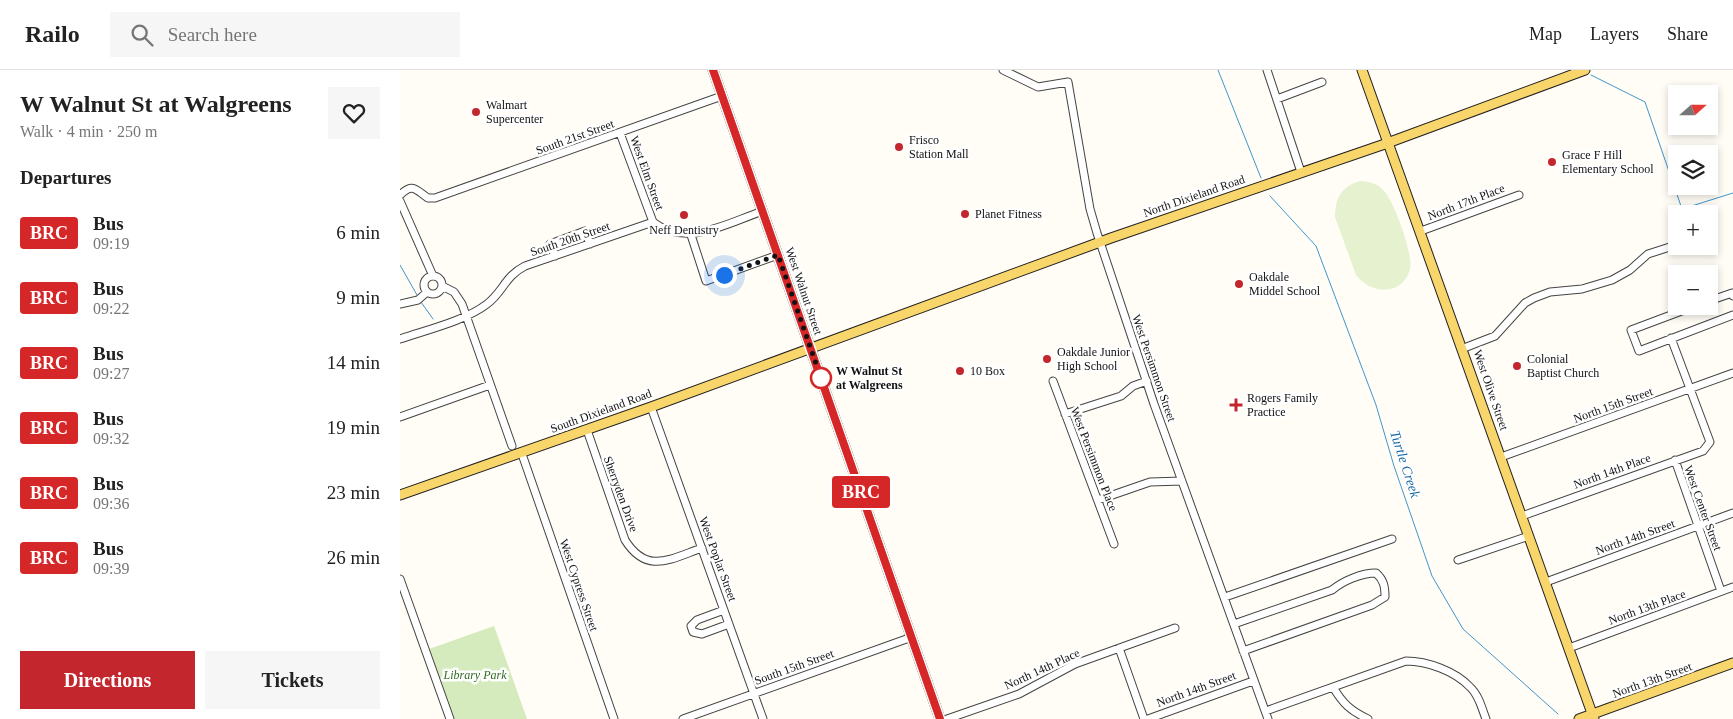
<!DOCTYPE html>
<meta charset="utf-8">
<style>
:root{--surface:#fff;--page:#f6f6f6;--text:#222;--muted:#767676;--line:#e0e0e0;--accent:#c4262e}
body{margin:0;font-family:Georgia,serif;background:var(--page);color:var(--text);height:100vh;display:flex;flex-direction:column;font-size:19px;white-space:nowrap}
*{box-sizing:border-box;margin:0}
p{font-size:16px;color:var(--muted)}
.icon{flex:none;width:28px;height:28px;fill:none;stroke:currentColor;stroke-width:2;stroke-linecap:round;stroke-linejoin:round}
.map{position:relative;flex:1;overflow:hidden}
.panel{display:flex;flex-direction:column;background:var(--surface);width:400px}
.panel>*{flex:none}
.badge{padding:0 10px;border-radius:4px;font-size:18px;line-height:32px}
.needle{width:32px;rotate:69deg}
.tools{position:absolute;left:1268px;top:15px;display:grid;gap:10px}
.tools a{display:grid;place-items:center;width:50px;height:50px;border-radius:0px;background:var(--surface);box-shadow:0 2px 8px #0003;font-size:25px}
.you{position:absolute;width:25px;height:25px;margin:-12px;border:4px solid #fff;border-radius:50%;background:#1a73e8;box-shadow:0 0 0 8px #1a73e833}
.map>.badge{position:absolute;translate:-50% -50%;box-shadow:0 0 0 2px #fff}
h2{padding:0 20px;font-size:19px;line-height:45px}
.round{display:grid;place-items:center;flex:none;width:52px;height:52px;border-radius:0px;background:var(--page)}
.summary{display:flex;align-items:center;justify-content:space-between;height:85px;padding:0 20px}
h1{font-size:24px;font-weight:800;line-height:38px}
.button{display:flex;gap:10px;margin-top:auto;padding:10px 20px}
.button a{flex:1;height:58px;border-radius:0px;background:var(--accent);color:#fff;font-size:20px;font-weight:800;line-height:58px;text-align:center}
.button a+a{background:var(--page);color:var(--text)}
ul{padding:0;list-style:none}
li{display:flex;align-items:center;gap:15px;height:65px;padding:0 20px}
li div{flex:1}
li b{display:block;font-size:19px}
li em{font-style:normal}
li .badge{min-width:55px;font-weight:700;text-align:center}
header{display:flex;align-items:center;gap:30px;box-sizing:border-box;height:70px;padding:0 25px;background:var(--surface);border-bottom:1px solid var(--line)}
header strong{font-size:24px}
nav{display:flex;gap:28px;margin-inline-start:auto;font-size:18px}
.search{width:350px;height:45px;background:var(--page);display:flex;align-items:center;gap:12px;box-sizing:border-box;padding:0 18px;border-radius:0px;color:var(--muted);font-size:19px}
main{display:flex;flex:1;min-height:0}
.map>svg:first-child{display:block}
</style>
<header>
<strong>Railo</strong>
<div class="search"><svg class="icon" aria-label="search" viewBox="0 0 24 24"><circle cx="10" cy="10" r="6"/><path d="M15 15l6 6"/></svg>Search here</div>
<nav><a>Map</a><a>Layers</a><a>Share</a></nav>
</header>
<main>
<section class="panel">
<div class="summary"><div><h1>W Walnut St at Walgreens</h1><p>Walk · 4 min · 250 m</p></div><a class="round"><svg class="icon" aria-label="heart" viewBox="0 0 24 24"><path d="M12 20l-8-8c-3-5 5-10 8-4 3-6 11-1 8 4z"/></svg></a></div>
<h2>Departures</h2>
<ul>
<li><span class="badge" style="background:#d62728;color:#fff">BRC</span><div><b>Bus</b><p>09:19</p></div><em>6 min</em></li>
<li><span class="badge" style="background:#d62728;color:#fff">BRC</span><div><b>Bus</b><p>09:22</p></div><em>9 min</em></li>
<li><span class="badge" style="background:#d62728;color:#fff">BRC</span><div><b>Bus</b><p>09:27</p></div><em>14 min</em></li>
<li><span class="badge" style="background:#d62728;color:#fff">BRC</span><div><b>Bus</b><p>09:32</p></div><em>19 min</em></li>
<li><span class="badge" style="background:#d62728;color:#fff">BRC</span><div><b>Bus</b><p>09:36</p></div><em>23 min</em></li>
<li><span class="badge" style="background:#d62728;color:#fff">BRC</span><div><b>Bus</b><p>09:39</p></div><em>26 min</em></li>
</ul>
<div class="button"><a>Directions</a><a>Tickets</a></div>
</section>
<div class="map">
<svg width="1333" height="649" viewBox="0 0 1333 649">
<rect width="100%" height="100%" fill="#fffdf5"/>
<path fill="#d5ebbd" d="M94,556L127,649H54L29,579Z"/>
<path fill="#e6f2cf" d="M961,111C971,112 979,114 985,122C994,132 1014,186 1010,199C1003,226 971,225 956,205L935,147C935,128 942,115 961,111Z"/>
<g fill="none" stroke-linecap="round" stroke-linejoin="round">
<path stroke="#3f96cf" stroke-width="1" d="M818,0L861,108
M1191,5L1245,32L1282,139L1333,123
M870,126L916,176L976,335L994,396L1032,506L1063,559L1158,644
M0,195L17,225
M21,232L33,249"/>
<g stroke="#444" stroke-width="9">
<path id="minor" d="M603,0L638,17L668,12L690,139L697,163L754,334L868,649
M867,0L901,102
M877,29L922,12
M220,63L253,152
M0,125C13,112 16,120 28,128H35L322,26
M0,131L33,206
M253,152C287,178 327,153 363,141
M1021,161L1119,125
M1309,163L1313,161
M291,165L306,211L378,185
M155,186L150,174L185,161L190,174
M24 215a9 9 0 1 1 18 0a9 9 0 1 1-18 0Z
M42,216L54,222L62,234L112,376
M1309,231L1332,223L1333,226
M0,234L18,230L27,222
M1295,236L1231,260L1239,281L1333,245
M0,269C26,260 65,251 87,234C103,222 105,206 125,196L253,152
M1064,278L1095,266L1125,233L1134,228L1150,222L1182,219L1212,210L1230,200L1248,184L1276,175
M653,311L714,474
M251,337L363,649
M665,344L721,326L733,316L747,311
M0,347L90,315
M187,360L225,470C247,505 270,489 302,478
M123,387L214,649
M1101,387L1333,303
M1275,390L1321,521
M698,430L750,412L782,411
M1122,446L1303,381L1310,372L1271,268
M1058,490L1129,466
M0,509L50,649
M1146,512L1333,443
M825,527L992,469
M324,540L297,550L291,556L293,562L302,564L329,554
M834,554L932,520C943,511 961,503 976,503C984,510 985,517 985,527L972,535L843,581
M719,578L744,649
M1169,578L1333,517
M933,617C943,634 951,641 968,649
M866,641L1006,591C1027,591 1055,601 1070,617C1079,625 1082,639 1086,649
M283,649L512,567
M547,649L619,624L675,594L775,558
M748,649L853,611"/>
</g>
<g stroke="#222" stroke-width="11">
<path id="major" d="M313,0L540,649
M962,0L1194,649
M0,425L251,337L711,168L982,75L1185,0
M1179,649L1333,593"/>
</g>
<use href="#minor" stroke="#fff" stroke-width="7"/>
<use href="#major" stroke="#f9d66b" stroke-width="9"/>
</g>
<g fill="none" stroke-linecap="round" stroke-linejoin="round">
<g stroke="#fff" stroke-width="11">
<path id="line" d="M313,0L540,649"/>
</g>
<use href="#line" stroke="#d62728" stroke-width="8"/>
<path stroke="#111" stroke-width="5" stroke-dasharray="0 9" d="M324,205L378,185L421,308"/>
</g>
<g fill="#c4262e" stroke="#fff" stroke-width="2">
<circle cx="76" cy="42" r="5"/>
<circle cx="499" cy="77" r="5"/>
<circle cx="1152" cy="92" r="5"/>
<circle cx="565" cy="144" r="5"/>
<circle cx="284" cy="145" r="5"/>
<circle cx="839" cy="214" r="5"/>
<circle cx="647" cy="289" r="5"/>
<circle cx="1117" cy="296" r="5"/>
<circle cx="560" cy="301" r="5"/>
<path d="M833.5 327.5h5v5h5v5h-5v5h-5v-5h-5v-5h5z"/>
</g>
<circle fill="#fff" stroke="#d62728" stroke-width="2.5" cx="421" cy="308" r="10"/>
<g text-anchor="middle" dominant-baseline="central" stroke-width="5" stroke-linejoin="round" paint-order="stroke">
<g font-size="12" fill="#111" stroke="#fff" text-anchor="start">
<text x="86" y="35">Walmart<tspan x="86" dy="14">Supercenter</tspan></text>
<text x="509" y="70">Frisco<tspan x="509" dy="14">Station Mall</tspan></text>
<text x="1162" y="85">Grace F Hill<tspan x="1162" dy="14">Elementary School</tspan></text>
<text x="575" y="144">Planet Fitness</text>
<text x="284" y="160" text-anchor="middle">Neff Dentistry</text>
<text x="849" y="207">Oakdale<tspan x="849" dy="14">Middel School</tspan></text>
<text x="657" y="282">Oakdale Junior<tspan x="657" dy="14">High School</tspan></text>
<text x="1127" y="289">Colonial<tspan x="1127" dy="14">Baptist Church</tspan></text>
<text x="570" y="301">10 Box</text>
<text x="847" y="328">Rogers Family<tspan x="847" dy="14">Practice</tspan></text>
</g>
<g font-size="12" fill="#111" stroke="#fff">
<text transform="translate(175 67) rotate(-20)">South 21st Street</text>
<text transform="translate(247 103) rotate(70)">West Elm Street</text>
<text transform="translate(794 126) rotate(-19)">North Dixieland Road</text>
<text transform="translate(1066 132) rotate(-21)">North 17th Place</text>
<text transform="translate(170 169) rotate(-19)">South 20th Street</text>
<text transform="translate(404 221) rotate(71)">West Walnut Street</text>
<text transform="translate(754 298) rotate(71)">West Persimmon Street</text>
<text transform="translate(1091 320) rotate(71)">West Olive Street</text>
<text transform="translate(1213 335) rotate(-20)">North 15th Street</text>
<text transform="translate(201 341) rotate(-20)">South Dixieland Road</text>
<text transform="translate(694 389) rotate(69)">West Persimmon Place</text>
<text transform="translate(1212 401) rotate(-20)">North 14th Place</text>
<text transform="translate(221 424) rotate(70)">Sherryden Drive</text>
<text transform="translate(1303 438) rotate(70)">West Center Street</text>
<text transform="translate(1235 467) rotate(-20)">North 14th Street</text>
<text transform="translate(318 489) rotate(70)">West Poplar Street</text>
<text transform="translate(179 515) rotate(71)">West Cypress Street</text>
<text transform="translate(1247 537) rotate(-20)">North 13th Place</text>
<text transform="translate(394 597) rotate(-20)">South 15th Street</text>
<text transform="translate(642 599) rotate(-25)">North 14th Place</text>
<text transform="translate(1252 610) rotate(-20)">North 13th Street</text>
<text transform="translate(796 619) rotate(-20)">North 14th Street</text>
</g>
<g font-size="12" font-weight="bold" fill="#111" stroke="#fff" text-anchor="start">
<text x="436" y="301">W Walnut St<tspan x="436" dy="14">at Walgreens</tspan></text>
</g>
<g font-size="12" font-style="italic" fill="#2f6b1f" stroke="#fff">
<text x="75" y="605">Library Park</text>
</g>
<g font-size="14" font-style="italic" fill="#1768a6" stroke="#fff">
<text transform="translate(1005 394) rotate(72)">Turtle Creek</text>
</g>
</g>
</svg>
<div class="tools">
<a><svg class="needle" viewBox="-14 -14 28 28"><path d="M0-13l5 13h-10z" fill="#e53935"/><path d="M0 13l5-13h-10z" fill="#767676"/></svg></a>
<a><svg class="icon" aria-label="layers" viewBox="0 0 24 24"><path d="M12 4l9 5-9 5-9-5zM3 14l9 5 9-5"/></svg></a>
<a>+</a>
<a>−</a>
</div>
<div class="you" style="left:324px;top:205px"></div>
<b class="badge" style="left:461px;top:422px;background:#d62728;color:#fff">BRC</b>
</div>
</main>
